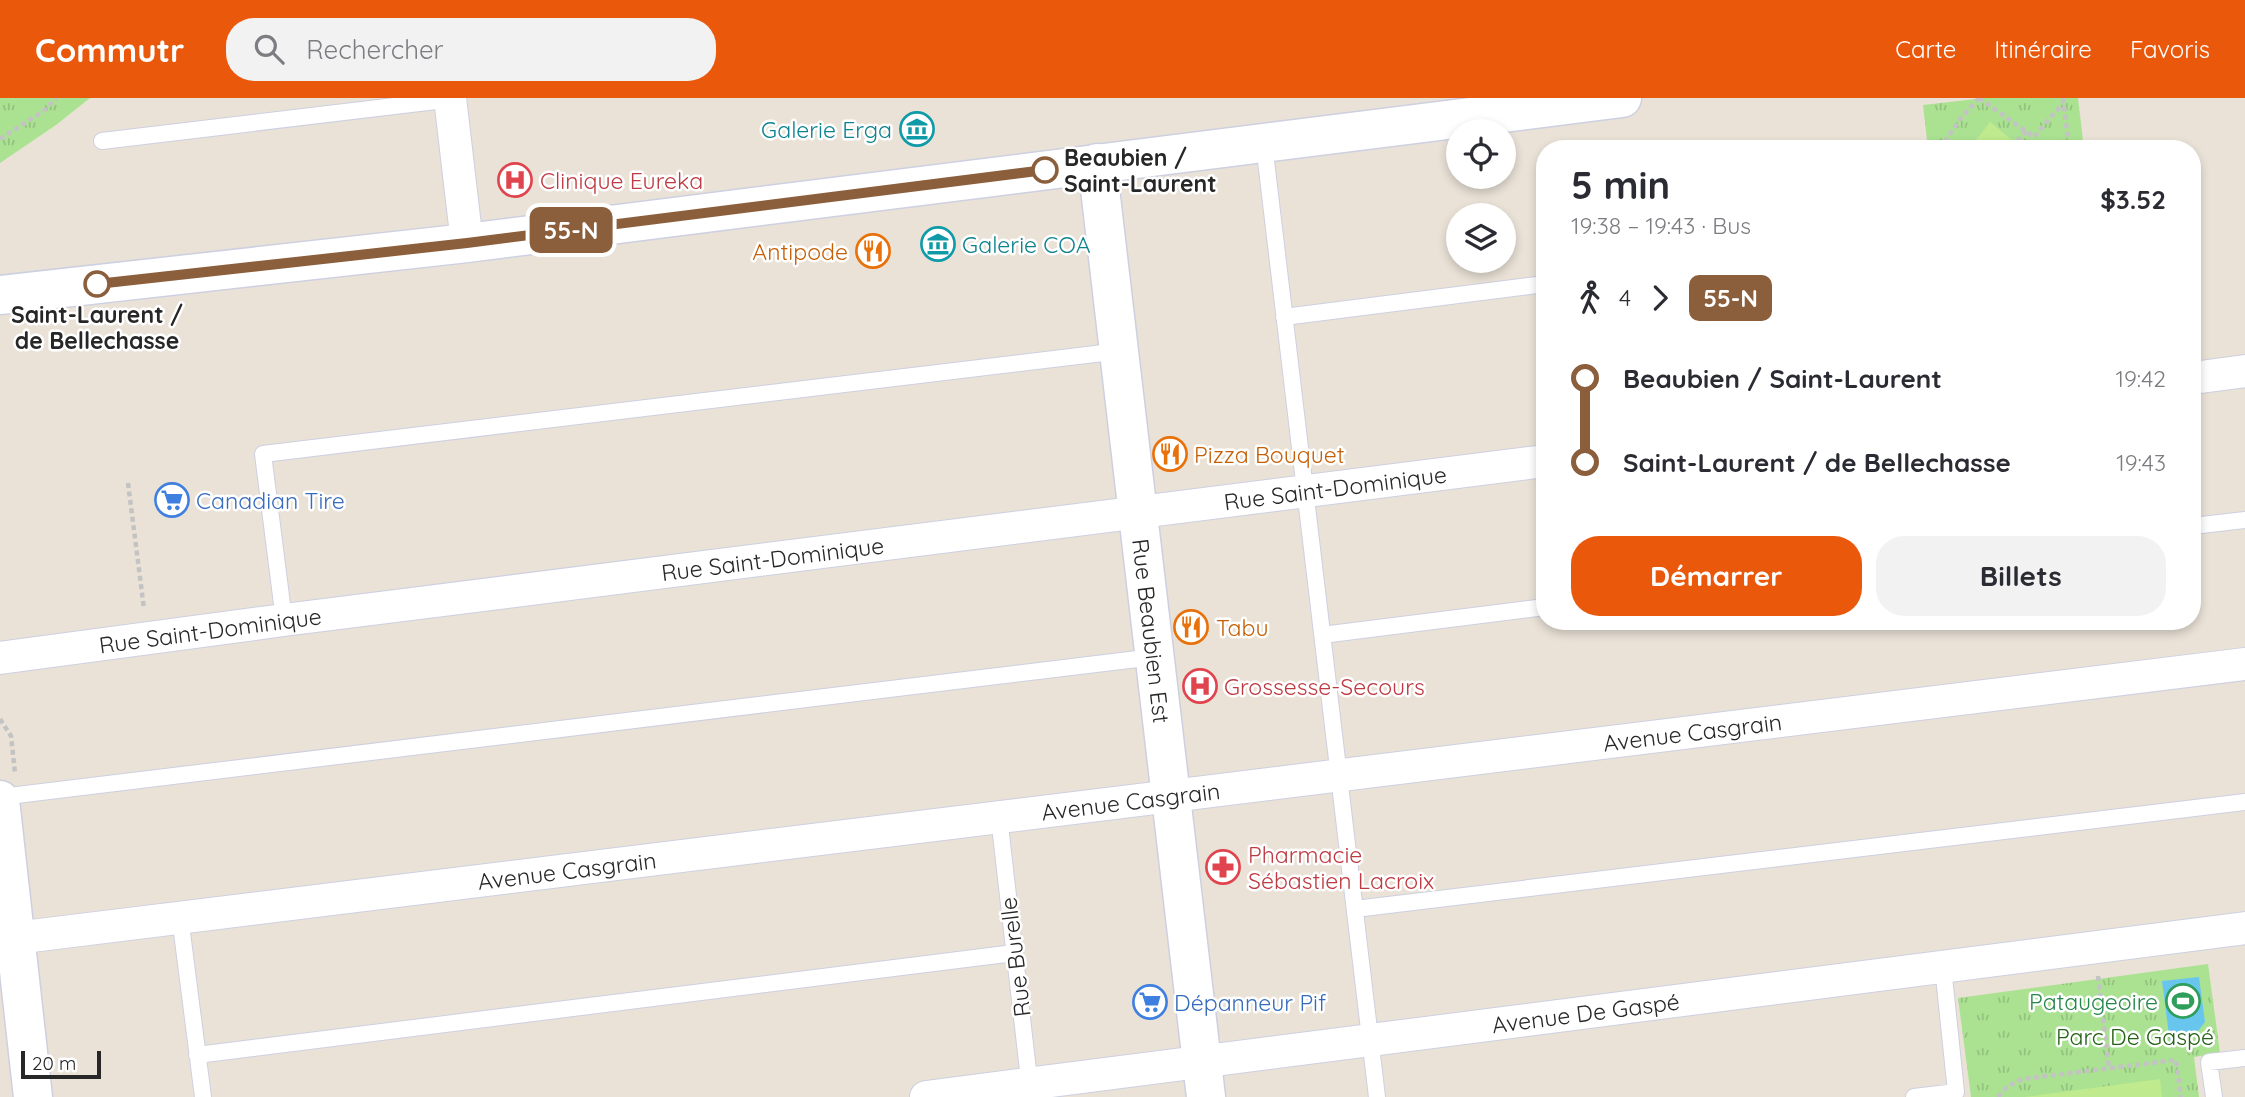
<!DOCTYPE html>
<html lang="fr">
<meta charset="utf-8">
<style>
:root{--surface:#fff;--page:#f2f2f3;--text:#2b2b33;--muted:#7c7c81;--accent:#ea580c}
body{margin:0;font-family:Quicksand,sans-serif;background:var(--page);color:var(--text);height:100vh;display:flex;flex-direction:column;font-size:26px;white-space:nowrap}
*{box-sizing:border-box;margin:0}
p{font-size:23px;color:var(--muted)}
.icon{flex:none;width:38px;height:38px;fill:none;stroke:currentColor;stroke-width:2;stroke-linecap:round;stroke-linejoin:round}
.map{position:relative;flex:1;overflow:hidden}
.side{position:absolute;left:1536px;top:42px;width:665px;height:490px;display:flex;flex-direction:column;background:var(--surface);border-radius:28px;box-shadow:0 4px 10px #0003}
.side>*{flex:none}
.badge{padding:0 14px;border-radius:10px;font-size:24px;line-height:46px}
.fabs{position:absolute;left:1446px;top:21px;display:grid;gap:14px}
.fabs a{display:grid;place-items:center;width:70px;height:70px;border-radius:50%;background:var(--surface);box-shadow:0 4px 10px #0003;font-size:35px}
.scale{position:absolute;left:21px;bottom:18px;width:80px;box-sizing:border-box;padding-left:7px;border:4px solid #272727;border-top:0;font-size:19px;line-height:24px;white-space:nowrap;color:#272727;-webkit-text-stroke:5px #fff;paint-order:stroke}
.map>.badge{position:absolute;translate:-50% -50%;box-shadow:0 0 0 4px #fff}
.legs{display:flex;align-items:center;gap:10px;height:77px;padding:0 35px;font-size:23px}
.legs p{margin-inline-start:auto}
.head{display:flex;align-items:center;justify-content:space-between;height:119px;padding:0 35px}
h1{font-size:38px;font-weight:800;line-height:52px}
.primary-button{display:flex;gap:14px;margin-top:auto;padding:14px 35px}
.primary-button a{flex:1;height:80px;border-radius:28px;background:var(--accent);color:#fff;font-size:28px;font-weight:800;line-height:80px;text-align:center}
.primary-button a+a{background:var(--page);color:var(--text)}
ul{padding:0 35px;list-style:none}
li{display:flex;align-items:center;gap:24px;height:84px;font-size:26px}
li i{display:grid;place-items:center;width:10px;height:100%;margin:0 9px;background:currentColor}
li i::after{content:'';width:18px;height:18px;margin:-9px;border:5px solid;border-radius:50%;background:var(--surface)}
li p{margin-inline-start:auto}
li:first-child i{background:linear-gradient(#0000 50%,currentColor 0)}
li:last-child i{background:linear-gradient(currentColor 50%,#0000 0)}
header{display:flex;align-items:center;gap:42px;box-sizing:border-box;height:98px;padding:0 35px;background:var(--accent);color:#fff}
header strong{font-size:33px}
nav{display:flex;gap:38px;margin-inline-start:auto;font-size:24px}
.search{width:490px;height:63px;background:var(--page);display:flex;align-items:center;gap:18px;box-sizing:border-box;padding:0 24px;border-radius:28px;color:var(--muted);font-size:26px}
.map>svg:first-child{display:block}
</style>
<header>
<strong>Commutr</strong>
<div class="search"><svg class="icon" aria-label="search" viewBox="0 0 24 24"><circle cx="10" cy="10" r="6"/><path d="M15 15l6 6"/></svg>Rechercher</div>
<nav><a>Carte</a><a>Itinéraire</a><a>Favoris</a></nav>
</header>
<div class="map">
<svg width="2245" height="999" viewBox="0 0 2245 999">
<defs>
<pattern id="grass-tufts" width="24" height="20" patternUnits="userSpaceOnUse" patternTransform="scale(1.75)"><rect width="24" height="20" fill="#abe292"/><path d="M3 7l-1-3M5 7V3M7 7l1-3M15 17l-1-3M17 17v-4M19 17l1-3" fill="none" stroke="#93c27e"/></pattern>
</defs>
<rect width="100%" height="100%" fill="#eae2d7"/>
<path fill="url(#grass-tufts)" d="M0,0H90L56,27L0,65Z
M1984,0H2078L2084,51H1928L1923,7Z
M2208,866L2220,955L2194,959L2199,999H1971L1958,900Z"/>
<path fill="#bfea8d" d="M1990,24L2023,51H1969Z
M2160,981L2162,999H2024Z"/>
<path fill="#68c6ee" d="M2199,879L2205,924L2190,943L2170,945L2162,883Z"/>
<g fill="none" stroke-linecap="round" stroke-linejoin="round">
<g stroke="#cdd0e0" stroke-width="18">
<path id="lane" d="M102,43L453,1
M1264,46L1377,999
M1284,219L1545,186
M2193,428L2245,422
M284,522L263,356L1120,253
M1322,537L1545,509
M0,699L1154,559
M999,719L1030,990
M1355,811L2245,704
M180,819L203,999
M197,957L1014,855
M1914,999L1956,994L1943,869
M2214,999L2209,964L2245,960"/>
</g>
<g stroke="#cdd0e0" stroke-width="34">
<g id="street">
<path d="M450,0L467,145"/>
<path d="M2193,280L2245,273"/>
<path id="s1" d="M0,560L284,522L1545,363"/>
<path id="s2" d="M15,840L2245,566"/>
<path id="s3" d="M926,999L2245,830"/>
</g>
</g>
<g stroke="#cdd0e0" stroke-width="41">
<g id="secondary">
<path id="s4" d="M1097,65L1206,999"/>
<path d="M0,197L467,145L1622,0"/>
<path d="M0,702L33,999"/>
</g>
</g>
<path stroke="#c3c3c3" stroke-width="4.5" stroke-dasharray="5 3.5" stroke-linecap="butt" d="M1979,0L2034,39L2063,5
M2063,0L2069,51
M2026,33L2019,41L2029,51
M0,41L42,14L57,0
M1940,51L1961,20L1979,0
M128,385L144,511
M0,621L11,638L15,675
M2098,878L2109,970
M1998,999L2007,989L2022,981L2176,962L2181,999"/>
<use href="#lane" stroke="#fff" stroke-width="16"/>
<use href="#street" stroke="#fff" stroke-width="32"/>
<use href="#secondary" stroke="#fff" stroke-width="38"/>
</g>
<g fill="none" stroke-linecap="round" stroke-linejoin="round">
<g stroke="#fff" stroke-width="16">
<path id="line-1" d="M97,186L467,145L1045,72"/>
</g>
<use href="#line-1" stroke="#8b5e3c" stroke-width="10"/>
</g>
<defs>
<g id="museum-ring" transform="scale(1.75)"><circle r="9.5" fill="#fff" stroke="#0f9aa8" stroke-width="1.5"/><path d="M0-6L6-3V-2H-6V-3ZM-5-1h2V3h-2ZM-1-1h2V3h-2ZM3-1h2V3H3ZM-6 4H6V6H-6Z" fill="#0f9aa8"/></g>
<g id="hospital-ring" transform="scale(1.75)"><circle r="9.5" fill="#fff" stroke="#e0444e" stroke-width="1.5"/><path d="M-5-5h3v3.5h4V-5h3V5h-3V1.5h-4V5h-3Z" fill="#e0444e"/></g>
<g id="restaurant-ring" transform="scale(1.75)"><circle r="9.5" fill="#fff" stroke="#e8710a" stroke-width="1.5"/><path d="M-5-6h1v4h1v-4h1v4h1v-4h1v5L-1.5 .5V6h-2V.5L-5-1ZM5-6V6H3V1.5H1.5Q1.5-4 5-6Z" fill="#e8710a"/></g>
<g id="supermarket-ring" transform="scale(1.75)"><circle r="9.5" fill="#fff" stroke="#3f7fe0" stroke-width="1.5"/><path d="M-6-5.5h2.5l.6 2H6L4.5 2H-2.5L-4.4-4H-6ZM-1.5 3.2a1.3 1.3 0 1 0 .1 0ZM3 3.2a1.3 1.3 0 1 0 .1 0Z" fill="#3f7fe0"/></g>
<g id="pharmacy-ring" transform="scale(1.75)"><circle r="9.5" fill="#fff" stroke="#e0444e" stroke-width="1.5"/><path d="M-2-6h4v4h4v4h-4v4h-4v-4h-4v-4h4Z" fill="#e0444e"/></g>
<g id="stadium-ring" transform="scale(1.75)"><circle r="9.5" fill="#fff" stroke="#2e9e5b" stroke-width="1.5"/><path d="M0-5a6.5 5 0 1 0 0 10a6.5 5 0 1 0 0-10ZM-3.5-1.8h7v3.6h-7Z" fill="#2e9e5b"/></g>
</defs>
<g fill-rule="evenodd">
<use href="#museum-ring" x="917" y="31"/>
<use href="#hospital-ring" x="515" y="82"/>
<use href="#museum-ring" x="938" y="146"/>
<use href="#restaurant-ring" x="873" y="153"/>
<use href="#restaurant-ring" x="1170" y="356"/>
<use href="#supermarket-ring" x="172" y="402"/>
<use href="#restaurant-ring" x="1191" y="529"/>
<use href="#hospital-ring" x="1200" y="588"/>
<use href="#pharmacy-ring" x="1223" y="769"/>
<use href="#stadium-ring" x="2183" y="903"/>
<use href="#supermarket-ring" x="1150" y="904"/>
</g>
<g fill="#fff" stroke="#8b5e3c" stroke-width="3.5">
<circle cx="1045" cy="72" r="12"/>
<circle cx="97" cy="186" r="12"/>
</g>
<g text-anchor="middle" dominant-baseline="central" stroke-width="5" stroke-linejoin="round" paint-order="stroke">
<g font-size="23" fill="#0d838f" stroke="#fff" text-anchor="end">
<text x="892" y="31">Galerie Erga</text>
<text x="962" y="146" text-anchor="start">Galerie COA</text>
</g>
<g font-size="23" font-weight="bold" fill="#272727" stroke="#fff" text-anchor="start">
<text x="1064" y="59">Beaubien /<tspan x="1064" dy="26">Saint-Laurent</tspan></text>
<text x="97" y="216" text-anchor="middle">Saint-Laurent /<tspan x="97" dy="26">de Bellechasse</tspan></text>
</g>
<g font-size="23" fill="#be3a42" stroke="#fff" text-anchor="start">
<text x="540" y="82">Clinique Eureka</text>
<text x="1224" y="588">Grossesse-Secours</text>
<text x="1248" y="756">Pharmacie<tspan x="1248" dy="26">Sébastien Lacroix</tspan></text>
</g>
<g font-size="23" fill="#c56008" stroke="#fff" text-anchor="start">
<text x="848" y="153" text-anchor="end">Antipode</text>
<text x="1194" y="356">Pizza Bouquet</text>
<text x="1216" y="529">Tabu</text>
</g>
<g font-size="23" fill="#272727" stroke="#fff">
<text stroke="none"><textPath href="#s1" startOffset="1346">Rue Saint-Dominique</textPath></text>
<text stroke="none"><textPath href="#s1" startOffset="779">Rue Saint-Dominique</textPath></text>
<text stroke="none"><textPath href="#s1" startOffset="212">Rue Saint-Dominique</textPath></text>
<text stroke="none"><textPath href="#s4" startOffset="471">Rue Beaubien Est</textPath></text>
<text stroke="none"><textPath href="#s2" startOffset="1690">Avenue Casgrain</textPath></text>
<text stroke="none"><textPath href="#s2" startOffset="1124">Avenue Casgrain</textPath></text>
<text stroke="none"><textPath href="#s2" startOffset="556">Avenue Casgrain</textPath></text>
<text transform="translate(1015 859) rotate(-97)">Rue Burelle</text>
<text stroke="none"><textPath href="#s3" startOffset="665">Avenue De Gaspé</textPath></text>
</g>
<g font-size="23" fill="#366cbe" stroke="#fff" text-anchor="start">
<text x="196" y="402">Canadian Tire</text>
<text x="1174" y="904">Dépanneur Pif</text>
</g>
<g font-size="23" fill="#27864d" stroke="#fff" text-anchor="end">
<text x="2158" y="903">Pataugeoire</text>
</g>
<g font-size="23" fill="#256218" stroke="#fff">
<text x="2135" y="938">Parc De Gaspé</text>
</g>
</g>
</svg>
<div class="fabs">
<a><svg class="icon" aria-label="locate" viewBox="0 0 24 24"><circle cx="12" cy="12" r="6"/><path d="M12 2v4M12 18v4M2 12h4M18 12h4"/></svg></a>
<a><svg class="icon" aria-label="layers" viewBox="0 0 24 24"><path d="M12 4l9 5-9 5-9-5zM3 14l9 5 9-5"/></svg></a>
</div>
<div class="scale">20 m</div>
<b class="badge" style="left:571px;top:132px;background:#8b5e3c;color:#fff">55-N</b>
<section class="side">
<div class="head"><div><h1>5 min</h1><p>19:38 – 19:43 · Bus</p></div><b>$3.52</b></div>
<div class="legs"><svg class="icon" aria-label="walk" viewBox="0 0 24 24"><circle cx="13" cy="4" r="2"/><path d="M13 8l-2 6 4 7M11 14l-3 7M7 12l3-4h3l4 4"/></svg>4<svg class="icon" aria-label="forward" viewBox="0 0 24 24"><path d="M9 5l7 7-7 7"/></svg><b class="badge" style="background:#8b5e3c;color:#fff">55-N</b></div>
<ul>
<li><i style="color:#8b5e3c"></i><b>Beaubien / Saint-Laurent</b><p>19:42</p></li>
<li><i style="color:#8b5e3c"></i><b>Saint-Laurent / de Bellechasse</b><p>19:43</p></li>
</ul>
<div class="primary-button"><a>Démarrer</a><a>Billets</a></div>
</section>
</div>
